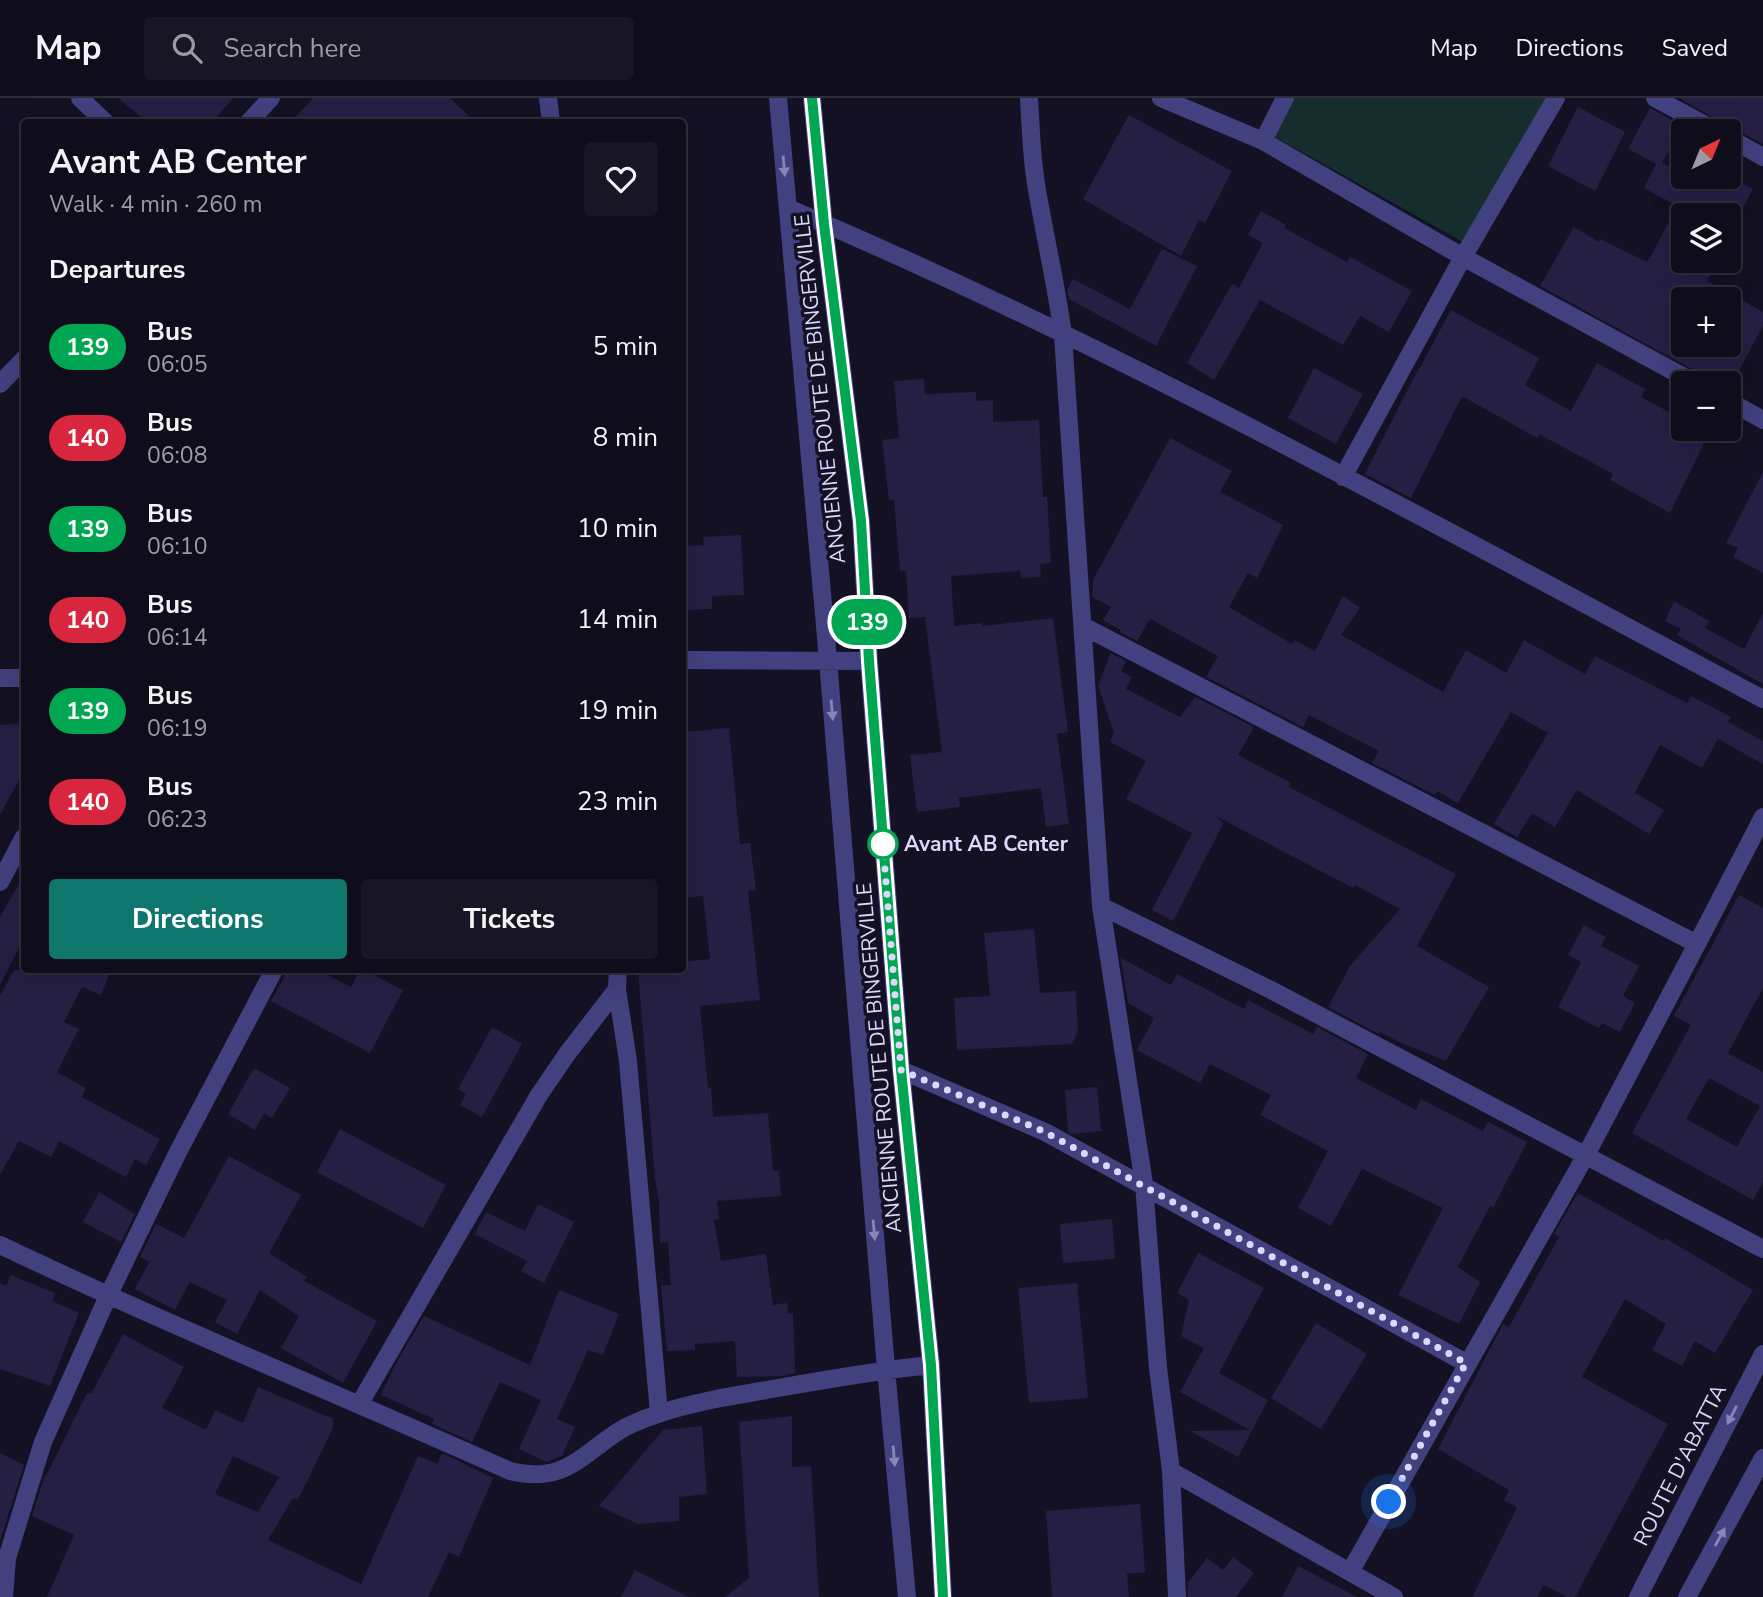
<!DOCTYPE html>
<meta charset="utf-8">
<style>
:root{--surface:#0f0d1b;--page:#181624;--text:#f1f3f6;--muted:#9b9ca3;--line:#2f2d3a;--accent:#0f766e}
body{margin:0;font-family:"Nunito Sans",sans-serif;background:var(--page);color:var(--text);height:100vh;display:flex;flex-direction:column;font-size:26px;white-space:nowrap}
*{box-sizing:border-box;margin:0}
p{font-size:23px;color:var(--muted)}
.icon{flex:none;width:38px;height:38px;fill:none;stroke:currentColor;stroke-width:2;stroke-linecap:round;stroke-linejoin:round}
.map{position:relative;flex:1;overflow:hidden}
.side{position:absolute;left:21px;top:21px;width:665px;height:854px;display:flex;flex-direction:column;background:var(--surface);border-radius:7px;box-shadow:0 7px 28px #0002,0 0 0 2px var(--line)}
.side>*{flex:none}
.badge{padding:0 14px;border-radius:23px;font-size:24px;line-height:46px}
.needle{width:46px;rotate:43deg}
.controls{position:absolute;left:1671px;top:21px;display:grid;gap:14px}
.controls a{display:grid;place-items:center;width:70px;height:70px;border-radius:7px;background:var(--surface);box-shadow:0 7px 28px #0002,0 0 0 2px var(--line);font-size:35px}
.you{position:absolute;width:35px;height:35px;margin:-18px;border:5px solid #fff;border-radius:50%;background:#1a73e8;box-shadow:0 0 0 10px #1a73e833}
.map>.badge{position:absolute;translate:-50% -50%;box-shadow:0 0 0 4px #fff}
h2{padding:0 28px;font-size:26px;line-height:63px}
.round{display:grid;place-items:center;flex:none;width:74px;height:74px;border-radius:7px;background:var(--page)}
.overview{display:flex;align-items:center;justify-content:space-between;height:119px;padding:0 28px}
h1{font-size:33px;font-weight:700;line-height:52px}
.cta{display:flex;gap:14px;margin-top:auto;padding:14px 28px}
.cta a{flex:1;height:80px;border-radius:7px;background:var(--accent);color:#fff;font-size:28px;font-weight:700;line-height:80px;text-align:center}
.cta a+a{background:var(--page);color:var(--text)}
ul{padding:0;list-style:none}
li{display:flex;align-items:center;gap:21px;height:91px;padding:0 28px}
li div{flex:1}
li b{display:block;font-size:26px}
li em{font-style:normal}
li .badge{min-width:77px;font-weight:700;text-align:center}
header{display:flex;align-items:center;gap:42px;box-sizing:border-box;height:98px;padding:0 35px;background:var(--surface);border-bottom:2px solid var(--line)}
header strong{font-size:33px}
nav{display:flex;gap:38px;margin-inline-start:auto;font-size:24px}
.search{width:490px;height:63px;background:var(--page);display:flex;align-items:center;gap:18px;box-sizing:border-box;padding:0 24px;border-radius:7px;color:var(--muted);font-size:26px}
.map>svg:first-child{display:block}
</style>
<header>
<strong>Map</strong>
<div class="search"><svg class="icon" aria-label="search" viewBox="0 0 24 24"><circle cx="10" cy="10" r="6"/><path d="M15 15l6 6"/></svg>Search here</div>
<nav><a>Map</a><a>Directions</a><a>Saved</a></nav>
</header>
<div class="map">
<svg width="1763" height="1499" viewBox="0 0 1763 1499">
<rect width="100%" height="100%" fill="#141124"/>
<path fill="#152e2d" d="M1295,0H1555L1465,145L1275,39Z"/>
<path fill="#261f44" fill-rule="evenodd" d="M118,0H233L212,24H147Z
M313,0H450L475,24H291Z
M1679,0H1763V46L1726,27Z
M1578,9L1625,34L1595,93L1548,68Z
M1650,10L1682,28L1662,65L1684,77V79H1730L1753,91L1739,117H1684V163H1717L1707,183L1763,214V228L1729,291V285H1717L1540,188L1574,129L1599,144L1600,141L1647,164L1653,154L1677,108L1644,90L1656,66L1628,51ZM1684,201H1729V247H1684Z
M1129,17L1232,73L1205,125L1199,122L1181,158L1083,101Z
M1261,113L1286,127L1284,130L1347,164L1350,159L1412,193L1389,234L1360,218L1343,247L1260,202L1214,282L1187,265L1232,186L1239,190L1263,145L1248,137Z
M1162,151L1197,168L1156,248L1069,201L1067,192L1073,181L1130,211Z
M1451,212L1539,260L1525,287L1571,313L1597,265L1645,291L1641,299L1684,322V331H1711L1670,415L1610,382L1613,376L1539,336L1537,340L1462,298L1411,400L1365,376L1407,293Z
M1314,270L1363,296L1336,346L1288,320Z
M924,281L925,296L976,294V303L993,302V324L1039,322L1043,399H1047L1051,465L1040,466L1041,479L1021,480L1020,473L951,478L954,528L982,525L983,528L1053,520L1068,634L1057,636L1069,726L1046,729L1041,690L959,700L960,709L917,714L910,657L942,654L925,519L909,520L906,473H900L894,402H889L882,342L899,340L894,283Z
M1170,340L1232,373L1220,394L1283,427L1257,480L1248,475L1229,509L1292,546L1294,542L1315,553L1343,498L1360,510L1341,537L1443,594L1466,552L1506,575L1524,542L1585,576L1595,558L1687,605L1691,598L1731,619L1728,624L1763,643V666L1718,641L1702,670L1660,647L1635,695L1664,712L1649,736L1577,692L1555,729L1532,715L1517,739L1494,726L1548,635L1511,614L1458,705L1437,693L1435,697L1372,665L1379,653L1309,617L1303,629L1206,579L1218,558L1150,521L1137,543L1120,534L1121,532L1103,522L1111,509L1092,499L1093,482Z
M1763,374V475L1733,459L1738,450L1726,445Z
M741,437L744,497L712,498V511L682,512V448L704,447L703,439Z
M1674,503L1709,523L1705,530L1744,551L1763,515V586L1677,537L1681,531L1665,523Z
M1111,555L1126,563L1121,573L1132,579L1126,591L1180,619L1195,599L1254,629L1238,657L1291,685L1289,689L1456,776L1417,848L1489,889L1446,963L1399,944L1380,934L1379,936L1328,909L1350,868L1400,811L1355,787L1353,790L1216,718L1223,726L1173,823L1152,812L1192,735L1126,701L1146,663L1110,644L1114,635L1098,587Z
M24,625V673L0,717V627Z
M729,630L740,746L750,745L756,792L748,793L760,902L700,908L708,990L711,989L713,1019L768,1015L773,1073H779L781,1098L717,1103L719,1121L714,1122L721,1163L766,1156L773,1207L787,1205L788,1216L793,1215L795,1275L783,1278L737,1279L735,1243L695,1246V1252L667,1253L661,1188L671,1187L668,1144L660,1145L659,1103L655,1081L638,872H682V864L710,861L703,798L682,800V634Z
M24,777V839L0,887V819Z
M1739,797L1763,810V890L1728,955L1763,974V1084L1753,1102L1632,1035L1691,927L1674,918ZM1709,980L1760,1008L1737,1049L1686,1021Z
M1584,827L1606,839L1601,848L1639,868L1623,898L1635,905L1620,934L1602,925L1599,930L1558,909L1581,864L1568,857Z
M1034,831L1040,895L1076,893L1078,933L1072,946L957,952L954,900L990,898L984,835Z
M1121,860L1171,887L1177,876L1244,911L1248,902L1313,936L1317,929L1368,956L1356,980L1416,1012L1421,1001L1483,1033L1488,1024L1527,1044L1493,1110L1490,1108L1458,1169L1480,1184L1459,1226L1398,1197L1443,1110L1362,1071L1331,1128L1298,1110L1328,1053L1260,1017L1271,997L1210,966L1200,985L1137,952L1154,920L1128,905Z
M14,872H111L101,897L82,889L64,924L79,931L57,974L86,990L82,999L160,1041L146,1067L135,1061L126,1079L59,1043L51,1059L19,1043L0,1077V898Z
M288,872H317L351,889L360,872H364L403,892L370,955L271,903Z
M492,929L522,946L482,1019L460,1007L466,996L458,991Z
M254,970L290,990L272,1020L264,1015L255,1032L228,1016Z
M1097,989L1101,1033L1072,1036L1068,1034L1065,992Z
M340,1031L446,1087L423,1130L317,1074Z
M229,1058L301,1097L269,1155L307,1179L304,1183L377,1223L343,1285L281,1250L299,1218L260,1192L237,1236L215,1224L227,1202L190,1184L175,1212L135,1191L149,1164L140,1159L156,1126L184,1140Z
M99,1094L135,1116L121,1144L83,1124Z
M1578,1095L1664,1143L1665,1140L1753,1192L1715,1255L1695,1243L1682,1268L1652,1252L1666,1226L1625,1201L1582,1279L1668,1326L1575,1499H1567L1544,1487L1537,1499H1472L1517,1410L1504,1402L1509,1392L1438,1351L1503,1226L1509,1229L1559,1139L1554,1136Z
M538,1106L574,1124L544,1185L521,1173L527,1163L475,1136L486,1114L525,1133Z
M1112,1121L1115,1161L1063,1165L1060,1126Z
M1198,1155L1264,1190L1219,1275L1268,1302L1238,1359L1190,1333L1250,1332L1180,1294L1204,1250L1181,1238L1189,1202L1177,1195Z
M11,1177L55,1195L52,1203L79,1215L50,1288L0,1271V1185L6,1188Z
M1077,1185L1088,1300L1029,1305L1018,1190Z
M559,1192L619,1216L603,1257L588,1252L557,1321L575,1329L562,1358L546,1364L519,1351L541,1302L500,1284L472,1344L432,1326L434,1321L381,1297L395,1267L424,1218L530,1267Z
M1316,1225L1367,1256L1321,1331L1271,1300Z
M123,1236L184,1269L162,1310L206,1332L215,1312L243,1325L258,1289L333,1321V1330L298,1402L293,1400L268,1442L361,1486L418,1358L437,1366L442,1355L493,1380L459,1459L449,1454L428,1499H47L74,1437L32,1418L45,1377L46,1378L87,1295L91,1296ZM233,1358L279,1379L258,1414L215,1396Z
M792,1318V1369L811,1368L819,1499H725L749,1480L739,1324Z
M702,1328L707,1396L679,1399V1423L638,1426L599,1408L663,1332Z
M0,1355L24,1367L0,1443Z
M1140,1406L1145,1474L1127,1476L1129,1499H1052L1046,1413Z
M1233,1459L1254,1475L1236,1499H1188V1485L1207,1460L1223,1472Z
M1298,1468L1357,1499H1282Z
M635,1472L689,1499H621Z"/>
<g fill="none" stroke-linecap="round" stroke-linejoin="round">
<path stroke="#42417f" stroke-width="18" d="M80,0L105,24
M548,0L551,24
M778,0L828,562L886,1271L907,1499
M812,0L824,126L861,423L869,563L901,972L931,1267L943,1499
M1029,0C1031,34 1032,69 1039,103C1047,148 1057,192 1063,237L1101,808L1144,1086L1158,1270L1171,1373L1177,1499
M1161,0L1263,43L1463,159L1695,285
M1655,0L1716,33
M249,24L271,0
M1729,40L1763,59
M1263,43L1285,0
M788,110C1123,252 1442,431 1763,601
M0,286L24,261
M1729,303L1763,322
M1343,379L1463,159L1556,0
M1083,528L1697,846L1763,719
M682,562L869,563
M0,580H24
M0,784L24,739
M1101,808L1271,892L1763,1151
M618,872L617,891L628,963L659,1315
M901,972L1045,1034L1466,1265
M0,1147C168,1227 340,1297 510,1373C563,1386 579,1359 619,1333C630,1326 646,1320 658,1316C696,1303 739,1297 778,1290C829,1281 880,1272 931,1267
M360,1305L539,997L567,956L617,891
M1171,1373L1394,1499
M1350,1474L1586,1057L1697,846
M4,1499L7,1460L43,1344L108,1198L178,1054L274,872
M1638,1499L1763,1256
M1687,1499L1763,1360"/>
</g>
<defs><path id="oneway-solid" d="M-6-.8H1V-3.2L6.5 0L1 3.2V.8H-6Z" transform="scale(1.75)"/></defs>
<g fill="#8785b7">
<use href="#oneway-solid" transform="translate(784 68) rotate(85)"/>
<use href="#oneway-solid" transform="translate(832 612) rotate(85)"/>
<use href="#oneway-solid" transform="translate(874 1132) rotate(85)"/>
<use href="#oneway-solid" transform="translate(1732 1317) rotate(117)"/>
<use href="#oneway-solid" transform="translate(894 1358) rotate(85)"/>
<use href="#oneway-solid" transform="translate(1720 1439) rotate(-61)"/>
</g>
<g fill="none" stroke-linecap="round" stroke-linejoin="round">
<g stroke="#fff" stroke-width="16">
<path id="line" d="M812,0L824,126L861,423L869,563L901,972L931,1267L943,1499"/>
</g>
<use href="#line" stroke="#00a651" stroke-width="10"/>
<path stroke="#dcd8fb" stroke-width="7" stroke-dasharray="0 12.6" d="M883,746L901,972L1045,1034L1466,1265L1389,1404"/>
</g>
<circle fill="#fff" stroke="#00a651" stroke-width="3.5" cx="883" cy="746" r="14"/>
<g text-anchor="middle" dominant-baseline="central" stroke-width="7" stroke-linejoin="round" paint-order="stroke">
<g font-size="21" fill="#dcd8fb" stroke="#141124">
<text transform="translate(820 291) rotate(-96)">ANCIENNE ROUTE DE BINGERVILLE</text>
<text transform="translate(879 960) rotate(-95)">ANCIENNE ROUTE DE BINGERVILLE</text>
<text transform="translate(1680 1367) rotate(-63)">ROUTE D'ABATTA</text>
</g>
<g font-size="21" font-weight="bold" fill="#dcd8fb" stroke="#141124" text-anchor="start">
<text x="904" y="746">Avant AB Center</text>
</g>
</g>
</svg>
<div class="controls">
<a><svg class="needle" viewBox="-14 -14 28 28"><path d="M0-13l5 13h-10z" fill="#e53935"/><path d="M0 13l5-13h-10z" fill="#9b9ca3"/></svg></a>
<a><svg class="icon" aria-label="layers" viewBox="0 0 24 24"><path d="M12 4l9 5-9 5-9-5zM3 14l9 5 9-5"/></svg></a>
<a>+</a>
<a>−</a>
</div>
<div class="you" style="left:1389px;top:1404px"></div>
<b class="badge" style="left:867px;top:524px;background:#00a651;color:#fff">139</b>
<section class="side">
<div class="overview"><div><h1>Avant AB Center</h1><p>Walk · 4 min · 260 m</p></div><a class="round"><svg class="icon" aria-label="heart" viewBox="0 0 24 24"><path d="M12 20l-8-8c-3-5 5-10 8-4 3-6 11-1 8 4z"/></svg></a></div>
<h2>Departures</h2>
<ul>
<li><span class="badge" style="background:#00a651;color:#fff">139</span><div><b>Bus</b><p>06:05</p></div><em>5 min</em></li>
<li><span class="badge" style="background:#d7263d;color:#fff">140</span><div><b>Bus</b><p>06:08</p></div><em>8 min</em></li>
<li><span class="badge" style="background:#00a651;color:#fff">139</span><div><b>Bus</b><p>06:10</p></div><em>10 min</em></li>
<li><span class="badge" style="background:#d7263d;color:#fff">140</span><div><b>Bus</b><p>06:14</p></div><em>14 min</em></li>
<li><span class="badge" style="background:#00a651;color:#fff">139</span><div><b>Bus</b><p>06:19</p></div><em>19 min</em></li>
<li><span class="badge" style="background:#d7263d;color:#fff">140</span><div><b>Bus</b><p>06:23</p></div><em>23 min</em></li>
</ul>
<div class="cta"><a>Directions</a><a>Tickets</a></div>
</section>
</div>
